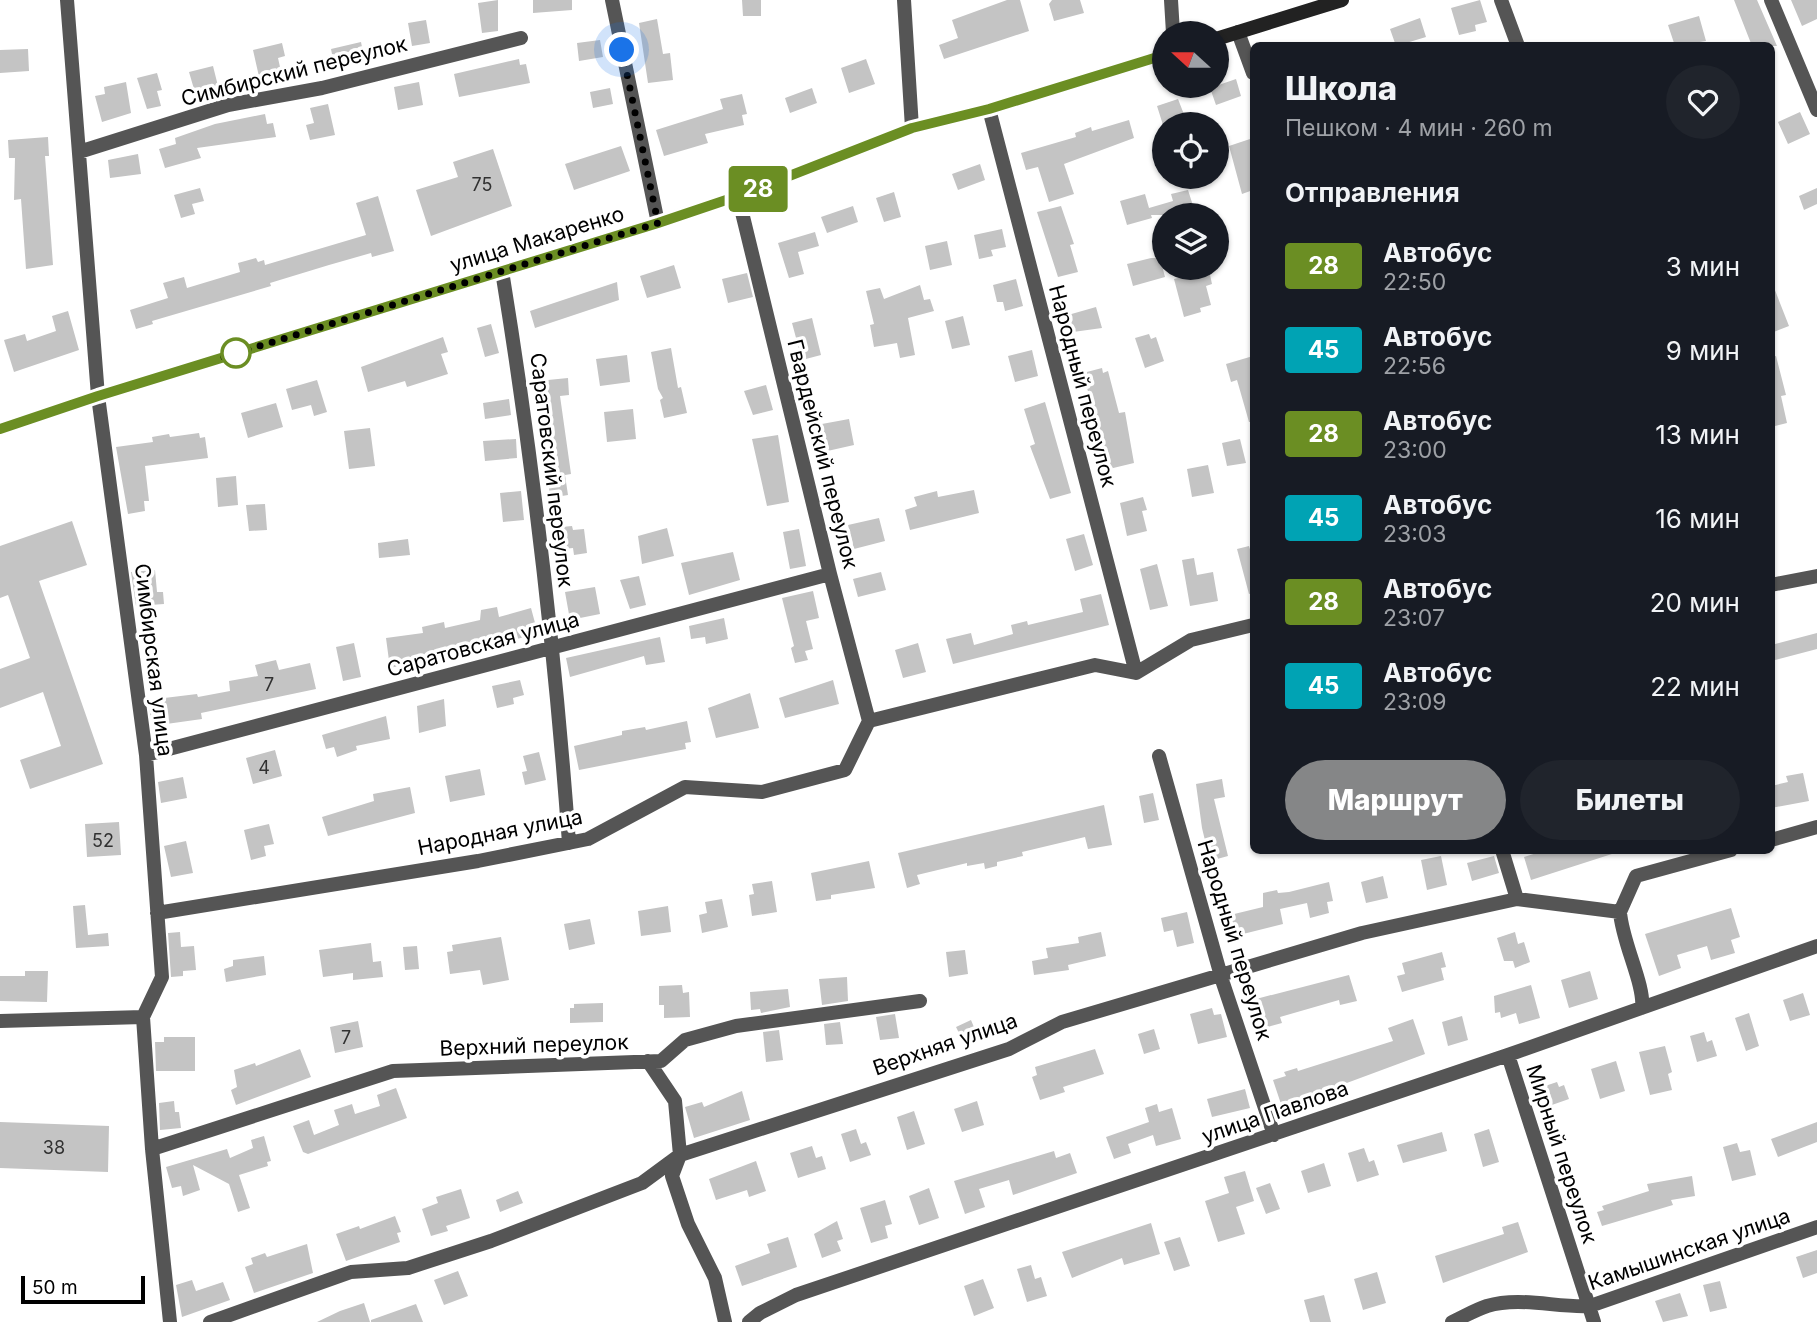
<!DOCTYPE html>
<html lang="ru">
<meta charset="utf-8">
<style>
:root{--surface:#171b24;--page:#20242c;--text:#f1f3f6;--muted:#9ea1a6;--accent:#858687}
body{margin:0;font-family:Inter,sans-serif;background:var(--page);color:var(--text);height:100vh;display:flex;flex-direction:column;font-size:26px;white-space:nowrap}
*{box-sizing:border-box;margin:0}
p{font-size:23px;color:var(--muted)}
.icon{flex:none;width:38px;height:38px;fill:none;stroke:currentColor;stroke-width:2;stroke-linecap:round;stroke-linejoin:round}
.map{position:relative;flex:1;overflow:hidden}
.sheet{position:absolute;left:1250px;top:42px;width:525px;height:812px;display:flex;flex-direction:column;background:var(--surface);border-radius:10px;box-shadow:0 2px 5px #0004}
.sheet>*{flex:none}
.badge{padding:0 14px;border-radius:5px;font-size:24px;line-height:46px}
.needle{width:46px;rotate:291deg}
.controls{position:absolute;left:1152px;top:21px;display:grid;gap:14px}
.controls a{display:grid;place-items:center;width:77px;height:77px;border-radius:50%;background:var(--surface);box-shadow:0 2px 5px #0004;font-size:35px}
.scale{position:absolute;left:21px;bottom:18px;width:124px;box-sizing:border-box;padding-left:7px;border:4px solid #000;border-top:0;font-size:19px;line-height:24px;white-space:nowrap;color:#000;-webkit-text-stroke:5px #fff;paint-order:stroke}
.you{position:absolute;width:35px;height:35px;margin:-18px;border:5px solid #fff;border-radius:50%;background:#1a73e8;box-shadow:0 0 0 10px #1a73e833}
.map>.badge{position:absolute;translate:-50% -50%;box-shadow:0 0 0 4px #fff}
h2{padding:0 35px;font-size:26px;line-height:63px}
.round{display:grid;place-items:center;flex:none;width:74px;height:74px;border-radius:37px;background:var(--page)}
.summary{display:flex;align-items:center;justify-content:space-between;height:119px;padding:0 35px}
h1{font-size:33px;font-weight:800;line-height:52px}
.action{display:flex;gap:14px;margin-top:auto;padding:14px 35px}
.action a{flex:1;height:80px;border-radius:42px;background:var(--accent);color:#fff;font-size:28px;font-weight:800;line-height:80px;text-align:center}
.action a+a{background:var(--page);color:var(--text)}
ul{padding:0;list-style:none}
li{display:flex;align-items:center;gap:21px;height:84px;padding:0 35px}
li div{flex:1}
li b{display:block;font-size:26px}
li em{font-style:normal}
li .badge{min-width:77px;font-weight:700;text-align:center}
.map>svg:first-child{display:block}
</style>
<div class="map">
<svg width="1817" height="1322" viewBox="0 0 1817 1322">
<rect width="100%" height="100%" fill="#fff"/>
<path fill="#c4c4c4" d="M498,0V31L482,33L478,3Z
M533,0H572V10L533,13Z
M742,0H761V16H743Z
M1007,0H1020L1029,31L944,59L939,45L958,38L952,20Z
M1052,0H1080L1084,13L1054,21L1049,4Z
M1480,0L1487,22L1475,25L1476,31L1459,35L1451,8Z
M1734,0H1757L1777,46H1752Z
M1791,0H1817V19L1802,26Z
M1699,16L1706,41L1675,46L1668,25Z
M1420,18L1426,37L1396,46L1390,29Z
M657,19L663,54L670,53L673,80L648,83L639,23Z
M426,20L430,43L412,46L408,23Z
M600,40L603,57L579,61L577,43Z
M361,42L364,57L334,64L331,49Z
M282,43L285,56L278,58L282,76L260,81L253,50Z
M28,49L29,71L0,73V50Z
M519,59L520,65L526,64L530,83L459,97L454,74Z
M866,59L875,84L849,93L841,68Z
M213,66L219,90L196,96L189,72Z
M157,73L162,90L157,91L161,106L147,109L137,78Z
M1236,79L1241,96L1216,105L1210,88Z
M126,82L131,113L102,122L95,96L105,94L104,87Z
M419,82L423,105L398,110L394,87Z
M610,88L613,104L593,108L590,92Z
M812,88L817,103L790,113L785,98Z
M742,94L747,114L742,115L744,125L705,134L708,143L664,156L656,130L723,109L720,99Z
M1178,99L1185,117L1163,125L1157,106Z
M328,104L335,135L310,140L306,125L314,123L310,108Z
M1800,112L1810,134L1788,144L1778,122Z
M265,114L267,124L273,123L276,137L197,148L201,158L165,168L159,149L176,144L175,138L215,124Z
M1129,120L1134,138L1064,164L1074,194L1049,202L1038,167L1026,170L1021,153L1076,137L1075,133L1091,127L1092,131Z
M48,137L49,156H45L53,265L26,269L21,199L14,200L15,158H9L8,140Z
M1253,138V190L1242,194L1229,146Z
M621,146L630,171L574,190L565,164Z
M493,149L512,206L431,236L416,190L458,177L453,162Z
M138,154L141,174L110,178L108,160Z
M980,164L985,180L958,190L952,174Z
M200,188L204,201L192,204L195,214L181,218L174,195Z
M1817,188V204L1804,210L1799,196Z
M1188,190L1196,215H1151L1152,218L1127,225L1120,201L1145,194L1149,208L1173,201L1171,194Z
M894,192L901,217L884,222L876,198Z
M378,196L394,251L372,257L371,253L329,265L270,283L271,286L152,321L153,324L136,329L130,310L168,298L163,283L184,277L187,288L240,272L238,263L256,258L258,262L264,260L265,265L366,235L356,203Z
M853,206L858,222L827,233L821,217Z
M1061,206L1074,244L1070,245L1078,272L1058,277L1037,212Z
M1002,229L1006,247L991,250L993,256L979,259L974,235Z
M815,232L819,246L798,252L804,274L789,278L778,243Z
M947,241L952,265L930,270L925,246Z
M1151,258H1160L1165,277L1133,286L1127,264Z
M674,265L681,288L647,298L640,276Z
M1209,270L1212,284L1206,286L1211,305L1200,308L1201,312L1184,317L1174,279Z
M747,273L753,297L728,303L722,279Z
M1016,279L1023,306L1005,311L1003,302H997L993,285Z
M1771,280L1789,326L1771,333Z
M617,282L619,300L535,328L530,311Z
M920,285L924,300L930,299L934,311L908,318L915,355L900,358L897,343L874,347L870,325L874,324L866,291L880,288L884,299Z
M1096,307L1102,328L1073,332L1068,315Z
M68,311L79,350L14,372L4,340L25,334L27,341L56,331L52,316Z
M963,316L970,345L952,349L945,321Z
M812,318L821,355L802,360L792,323Z
M491,324L499,353L485,357L477,328Z
M1149,334L1151,339L1156,337L1164,361L1145,368L1135,338Z
M443,337L448,352L441,354L448,374L407,387L405,381L368,392L361,367Z
M671,348L678,388L681,387L687,413L664,418L660,400L663,398L658,389L651,352Z
M1032,350L1038,376L1015,382L1008,356Z
M627,355L630,382L600,386L596,359Z
M1253,356V422H1249L1237,380L1231,382L1226,364Z
M1776,356L1786,395L1781,396L1787,423L1771,427V357Z
M1102,368L1103,373L1108,371L1119,413L1125,412L1134,463L1109,469L1083,373Z
M568,378L569,395L560,396L571,474L565,475L568,495L550,498L538,381Z
M317,380L327,412L314,416L311,405L292,410L286,389Z
M766,385L773,410L753,415L744,391Z
M509,399L511,415L485,419L483,403Z
M1045,402L1071,493L1050,499L1030,446L1035,444L1024,409Z
M276,403L283,427L248,438L241,413Z
M633,409L636,439L607,442L604,412Z
M849,419L854,445L823,452L821,440L814,441L811,426Z
M370,428L375,466L349,469L344,431Z
M199,433L200,438L205,437L208,458L145,466L149,501H144L145,511L128,514L116,447L153,442L152,437L169,434L170,437Z
M778,435L789,502L767,506L752,439Z
M516,439L517,458L485,461L483,441Z
M1240,439L1246,463L1227,466L1222,443Z
M1208,465L1214,493L1192,497L1187,469Z
M236,476L238,505L218,507L216,478Z
M974,490L979,513L910,530L905,510L917,506L914,497L937,491L938,497Z
M521,491L524,520L503,522L500,493Z
M1143,497L1147,510L1142,511L1147,531L1127,536L1120,503Z
M265,504L267,530L249,531L246,505Z
M879,518L885,541L854,549L848,525Z
M72,521L87,565L39,581L103,764L30,789L20,760L61,746L43,692L0,708V669L30,658L8,595L0,598V546Z
M572,526L573,530L584,529L587,553L574,555L573,548L554,550L551,528Z
M667,528L674,556L642,564L638,536Z
M799,529L806,566L790,569L783,532Z
M1084,534L1093,565L1075,571L1066,539Z
M408,539L410,555L379,558L378,543Z
M1249,546L1253,559V593L1249,594L1237,549Z
M733,552L740,580L689,595L681,563Z
M1194,558L1197,575L1213,572L1218,601L1190,606L1182,560Z
M1157,564L1168,606L1150,610L1140,569Z
M155,570L157,592H163L164,604L136,606L131,572Z
M881,572L886,590L858,597L853,579Z
M639,576L646,605L630,609L620,580Z
M595,587L600,614L570,620L565,592Z
M813,591L819,618L806,621L813,649L805,651L808,660L795,663L791,648L794,646L782,598Z
M1101,594L1109,625L953,664L946,639L971,633L974,645L1013,634L1011,625L1027,621L1028,625L1083,612L1080,599Z
M497,607L499,617L531,608L538,634L390,668L386,638L423,633L422,627L444,622L445,628L480,620L481,610Z
M724,618L728,639L706,644L705,637L691,639L689,626Z
M1817,633V649L1771,661V645Z
M660,637L665,662L646,665L644,656L570,677L566,658Z
M354,643L361,677L343,681L336,647Z
M918,643L926,672L903,678L895,650Z
M276,660L279,670L310,663L316,689L201,713L202,719L152,726L148,700L197,694L198,697L230,691L229,681L258,676L255,665Z
M520,680L524,695L513,698L514,704L497,708L492,686Z
M833,680L839,704L785,718L779,698Z
M750,693L759,728L716,738L708,708Z
M444,699L446,726L419,733L417,706Z
M386,716L390,739L356,746L357,750L337,757L334,747L326,749L322,735Z
M687,721L691,742L685,743L686,749L579,770L574,746L622,735V731L645,727L646,730Z
M275,750L282,776L253,784L246,758Z
M539,752L546,780L525,785L522,772L527,771L523,756Z
M480,769L485,795L450,802L445,776Z
M1803,773L1809,801L1771,808V786L1788,782L1786,776Z
M183,777L187,798L161,803L158,782Z
M1222,779L1225,797L1214,799L1228,856L1210,861L1202,828L1196,784Z
M410,787L415,813L328,836L322,817L374,801L373,794Z
M1153,793L1159,820L1144,823L1139,796Z
M1104,805L1112,845L1088,849L1085,837L1022,852L1023,856L997,862V866L985,869L984,863L967,866V863L917,875L920,884L907,888L898,853Z
M119,822L121,855L87,857L85,824Z
M269,824L274,844L264,846L266,856L251,860L244,830Z
M186,841L193,873L171,877L164,846Z
M1546,850H1614L1615,853L1531,880L1524,857Z
M1441,856L1447,885L1427,890L1421,860Z
M1494,856L1499,873L1472,881L1467,863Z
M869,861L875,888L831,895V899L816,901L811,873Z
M1383,876L1388,898L1366,903L1361,882Z
M772,881L777,912L752,916L749,895L754,894L752,884Z
M1329,882L1333,901L1327,902L1329,913L1310,918L1307,903L1280,909L1283,924L1231,937L1226,916L1263,907V893L1277,890L1278,893L1289,892Z
M722,899L728,927L702,933L699,915L707,913L705,902Z
M85,905L88,935L108,933L109,946L76,948L73,906Z
M668,906L671,932L641,936L638,911Z
M1731,908L1740,937L1731,940L1735,953L1711,960L1707,946L1677,955L1681,968L1659,976L1645,934Z
M1187,912L1194,943L1177,947L1173,930L1164,932L1161,918Z
M590,919L595,944L569,950L564,924Z
M180,932L181,947L194,946L196,970L183,971V976L171,977L168,933Z
M1101,932L1106,956L1068,965L1069,970L1034,975L1032,961L1048,958L1046,948L1079,943L1078,937Z
M1515,932L1518,944L1524,942L1530,962L1515,968L1513,961H1504L1497,938Z
M501,937L509,980L483,985L480,970L450,974L447,952L453,951L452,945Z
M371,943L373,962L381,961L383,977L353,980V973L323,977L319,950Z
M417,946L419,969L405,970L403,947Z
M965,950L968,974L949,977L946,952Z
M1442,952L1446,967L1441,968L1444,980L1402,992L1397,976L1405,974L1402,963Z
M264,956L266,975L226,982L224,969L233,966V960Z
M25,971H48L47,1002L0,1001V976H25Z
M1590,971L1598,999L1569,1008L1561,980Z
M1349,975L1357,1001L1340,1005L1339,1000L1280,1017L1282,1023L1264,1028L1256,999Z
M847,977L848,1001L822,1005L819,979Z
M682,985L683,993L689,992L690,1017L664,1018V1005H659V986Z
M1531,985L1540,1018L1519,1024L1516,1013L1501,1018L1500,1012L1495,1013L1494,996Z
M788,989L790,1007L761,1013L760,1009L751,1010L750,992Z
M1803,993L1810,1015L1790,1021L1783,1000Z
M603,1003V1022L570,1023V1008H574V1004Z
M1212,1008L1214,1015L1221,1014L1227,1037L1198,1044L1190,1014Z
M1749,1013L1759,1046L1746,1051L1735,1018Z
M895,1014L899,1038L880,1040L876,1017Z
M1462,1016L1468,1040L1448,1046L1442,1022Z
M1413,1019L1425,1054L1282,1107L1273,1080L1286,1076L1284,1072L1297,1068L1298,1071L1393,1041L1388,1028Z
M971,1020L978,1037L964,1043L956,1027Z
M358,1021L363,1047L335,1053L330,1027Z
M840,1022L843,1044L826,1045L824,1024Z
M1154,1029L1160,1049L1144,1054L1138,1034Z
M779,1030L783,1060L766,1062L763,1032Z
M1704,1032L1707,1042L1712,1040L1717,1056L1697,1062L1690,1036Z
M164,1037H195V1071H156L155,1042H164Z
M1665,1046L1672,1072L1668,1074L1672,1090L1650,1095L1639,1052Z
M300,1049L311,1077L236,1105L231,1090L237,1087L234,1070L255,1063L256,1066Z
M1095,1049L1104,1074L1063,1087L1065,1092L1040,1100L1032,1077L1037,1075L1035,1067Z
M1616,1061L1625,1091L1600,1099L1591,1069Z
M1557,1082L1559,1087L1564,1085L1569,1099L1549,1106L1542,1087Z
M396,1088L407,1118L308,1154L303,1152L293,1126L309,1120L314,1135L339,1125L334,1110L352,1104L355,1114L380,1106L377,1095Z
M1245,1089L1250,1108L1212,1117L1207,1099Z
M742,1091L750,1120L694,1138L685,1107L702,1102L704,1107Z
M174,1101L175,1112H179L181,1128L160,1130L159,1103Z
M977,1101L984,1125L962,1132L954,1109Z
M1157,1104L1159,1112L1172,1108L1181,1139L1156,1146L1153,1135L1128,1144L1131,1153L1114,1159L1106,1137L1149,1122L1145,1108Z
M914,1111L925,1144L907,1150L897,1117Z
M0,1122L109,1126L108,1172L0,1168Z
M1817,1122V1142L1778,1157L1771,1139Z
M856,1129L861,1144L866,1142L871,1155L850,1162L841,1134Z
M1489,1129L1499,1162L1483,1167L1474,1134Z
M1442,1132L1447,1151L1403,1163L1397,1145Z
M264,1136L271,1161L267,1162L268,1166L239,1175L250,1208L238,1212L229,1184L193,1165L200,1190L183,1196L181,1186L172,1188L166,1167L227,1149L230,1158L253,1148L251,1140Z
M1737,1143L1740,1152L1750,1150L1756,1175L1732,1181L1723,1147Z
M812,1146L816,1158L822,1156L826,1169L798,1178L790,1153Z
M1364,1148L1369,1162L1374,1160L1379,1175L1357,1182L1348,1153Z
M1054,1151L1056,1158L1070,1153L1077,1173L1013,1195L1009,1180L979,1189L985,1207L965,1214L954,1181Z
M756,1161L766,1191L749,1197L747,1190L716,1200L709,1179Z
M1324,1163L1331,1186L1308,1193L1301,1171Z
M1245,1171L1254,1201L1236,1207L1245,1234L1218,1242L1205,1201L1229,1193L1224,1177Z
M1692,1176L1695,1196L1671,1200L1673,1205L1602,1226L1597,1212L1604,1210L1602,1206L1649,1191L1647,1184Z
M1270,1183L1280,1209L1266,1214L1256,1188Z
M929,1188L939,1218L919,1225L909,1196Z
M461,1189L470,1218L446,1226L448,1231L431,1236L422,1209L438,1203L436,1197Z
M518,1191L523,1203L500,1212L496,1200Z
M885,1200L892,1224L885,1226L888,1238L871,1243L860,1208Z
M395,1216L401,1232L397,1233L400,1242L346,1261L336,1234L359,1226L360,1229Z
M837,1221L843,1239L837,1241L841,1251L822,1258L814,1234Z
M1518,1222L1528,1252L1443,1283L1435,1256L1504,1234L1502,1227Z
M1151,1223L1160,1254L1124,1265L1122,1258L1072,1278L1062,1252Z
M788,1237L797,1267L742,1286L735,1266L770,1253L767,1244Z
M1180,1237L1190,1266L1174,1271L1164,1242Z
M307,1244L313,1273L254,1293L245,1267L253,1264L251,1258L265,1253L267,1257Z
M1817,1250V1273L1803,1278L1796,1257Z
M1031,1265L1035,1279L1041,1277L1047,1296L1027,1302L1017,1269Z
M458,1271L468,1296L444,1305L434,1280Z
M1377,1272L1386,1303L1363,1310L1354,1279Z
M983,1279L994,1308L974,1316L964,1286Z
M192,1280L196,1291L223,1282L230,1300L182,1317L176,1285Z
M1720,1281L1727,1308L1710,1312L1703,1285Z
M1680,1293L1688,1316L1663,1322L1655,1301Z
M1324,1295L1331,1322H1310L1304,1300Z
M364,1303L370,1322H317L340,1311Z
M416,1304L423,1322H371V1320Z"/>
<g fill="none" stroke-linecap="round" stroke-linejoin="round">
<path stroke="#555" stroke-width="14" d="M67,0L98,396L146,755L162,977L143,1017L152,1149L170,1322
M612,0L658,223
M904,0L912,128
M1171,0L1173,33
M1501,0L1518,46
M1771,0L1817,110
M1238,32L1253,73
M989,109L1136,673
M79,152L228,105L322,88L521,38
M738,196L830,574L869,721
M502,271C533,461 555,651 569,843
M1771,585L1817,576
M146,755L830,574
M1159,756L1223,983L1274,1135
M1771,840L1817,827
M1502,850L1517,899
M1620,912C1622,942 1645,985 1642,1008
M157,913L478,861L588,839L685,787L762,792L845,770L869,721L1095,665L1136,673L1191,640L1253,625
M0,1021L143,1017
M1508,1055L1594,1322
M648,1061L675,1101L680,1155L672,1176L688,1224L715,1278L725,1322
M152,1149L393,1071L661,1061L685,1040L736,1026L920,1001
M210,1322L351,1272L408,1268L491,1241L642,1183L680,1155L1009,1049L1062,1022L1362,933L1517,899L1620,912L1636,876L1731,850
M749,1322L760,1313L796,1295L1508,1055L1817,946
M1452,1322C1463,1317 1475,1310 1487,1306C1520,1296 1557,1308 1590,1306L1817,1227"/>
<path stroke="#222" stroke-width="14" d="M1216,39L1342,0
M0,429L98,396L658,223L738,196L912,128L989,109L1164,55"/>
</g>
<g fill="none" stroke-linecap="round" stroke-linejoin="round">
<g stroke="#fff" stroke-width="16">
<path id="line" d="M0,429L98,396L658,223L738,196L912,128L989,109L1164,55"/>
</g>
<use href="#line" stroke="#6b8e23" stroke-width="10"/>
<path stroke="#000" stroke-width="7" stroke-dasharray="0 12.6" d="M236,353L224,357L658,223L622,50"/>
</g>
<circle fill="#fff" stroke="#6b8e23" stroke-width="3.5" cx="236" cy="353" r="14"/>
<g text-anchor="middle" dominant-baseline="central" stroke-width="7" stroke-linejoin="round" paint-order="stroke">
<g font-size="18" fill="#313131">
<text x="482" y="184">75</text>
<text x="269" y="684">7</text>
<text x="264" y="767">4</text>
<text x="103" y="840">52</text>
<text x="346" y="1037">7</text>
<text x="54" y="1147">38</text>
</g>
<g font-size="21" fill="#000" stroke="#fff">
<text transform="translate(294 71) rotate(-14)">Симбирский переулок</text>
<text transform="translate(537 239) rotate(-17)">улица Макаренко</text>
<text transform="translate(1083 386) rotate(75)">Народный переулок</text>
<text transform="translate(823 454) rotate(76)">Гвардейский переулок</text>
<text transform="translate(552 470) rotate(83)">Саратовский переулок</text>
<text transform="translate(483 644) rotate(-15)">Саратовская улица</text>
<text transform="translate(154 660) rotate(83)">Симбирская улица</text>
<text transform="translate(500 832) rotate(-11)">Народная улица</text>
<text transform="translate(1235 940) rotate(73)">Народный переулок</text>
<text transform="translate(945 1044) rotate(-19)">Верхняя улица</text>
<text transform="translate(534 1045) rotate(-2)">Верхний переулок</text>
<text transform="translate(1275 1112) rotate(-19)">улица Павлова</text>
<text transform="translate(1562 1154) rotate(72)">Мирный переулок</text>
<text transform="translate(1689 1249) rotate(-19)">Камышинская улица</text>
</g>
</g>
</svg>
<div class="controls">
<a><svg class="needle" viewBox="-14 -14 28 28"><path d="M0-13l5 13h-10z" fill="#e53935"/><path d="M0 13l5-13h-10z" fill="#9ea1a6"/></svg></a>
<a><svg class="icon" aria-label="locate" viewBox="0 0 24 24"><circle cx="12" cy="12" r="6"/><path d="M12 2v4M12 18v4M2 12h4M18 12h4"/></svg></a>
<a><svg class="icon" aria-label="layers" viewBox="0 0 24 24"><path d="M12 4l9 5-9 5-9-5zM3 14l9 5 9-5"/></svg></a>
</div>
<div class="scale">50 m</div>
<div class="you" style="left:622px;top:50px"></div>
<b class="badge" style="left:758px;top:189px;background:#6b8e23;color:#fff">28</b>
<section class="sheet">
<div class="summary"><div><h1>Школа</h1><p>Пешком · 4 мин · 260 m</p></div><a class="round"><svg class="icon" aria-label="heart" viewBox="0 0 24 24"><path d="M12 20l-8-8c-3-5 5-10 8-4 3-6 11-1 8 4z"/></svg></a></div>
<h2>Отправления</h2>
<ul>
<li><span class="badge" style="background:#6b8e23;color:#fff">28</span><div><b>Автобус</b><p>22:50</p></div><em>3 мин</em></li>
<li><span class="badge" style="background:#00a3b4;color:#fff">45</span><div><b>Автобус</b><p>22:56</p></div><em>9 мин</em></li>
<li><span class="badge" style="background:#6b8e23;color:#fff">28</span><div><b>Автобус</b><p>23:00</p></div><em>13 мин</em></li>
<li><span class="badge" style="background:#00a3b4;color:#fff">45</span><div><b>Автобус</b><p>23:03</p></div><em>16 мин</em></li>
<li><span class="badge" style="background:#6b8e23;color:#fff">28</span><div><b>Автобус</b><p>23:07</p></div><em>20 мин</em></li>
<li><span class="badge" style="background:#00a3b4;color:#fff">45</span><div><b>Автобус</b><p>23:09</p></div><em>22 мин</em></li>
</ul>
<div class="action"><a>Маршрут</a><a>Билеты</a></div>
</section>
</div>
